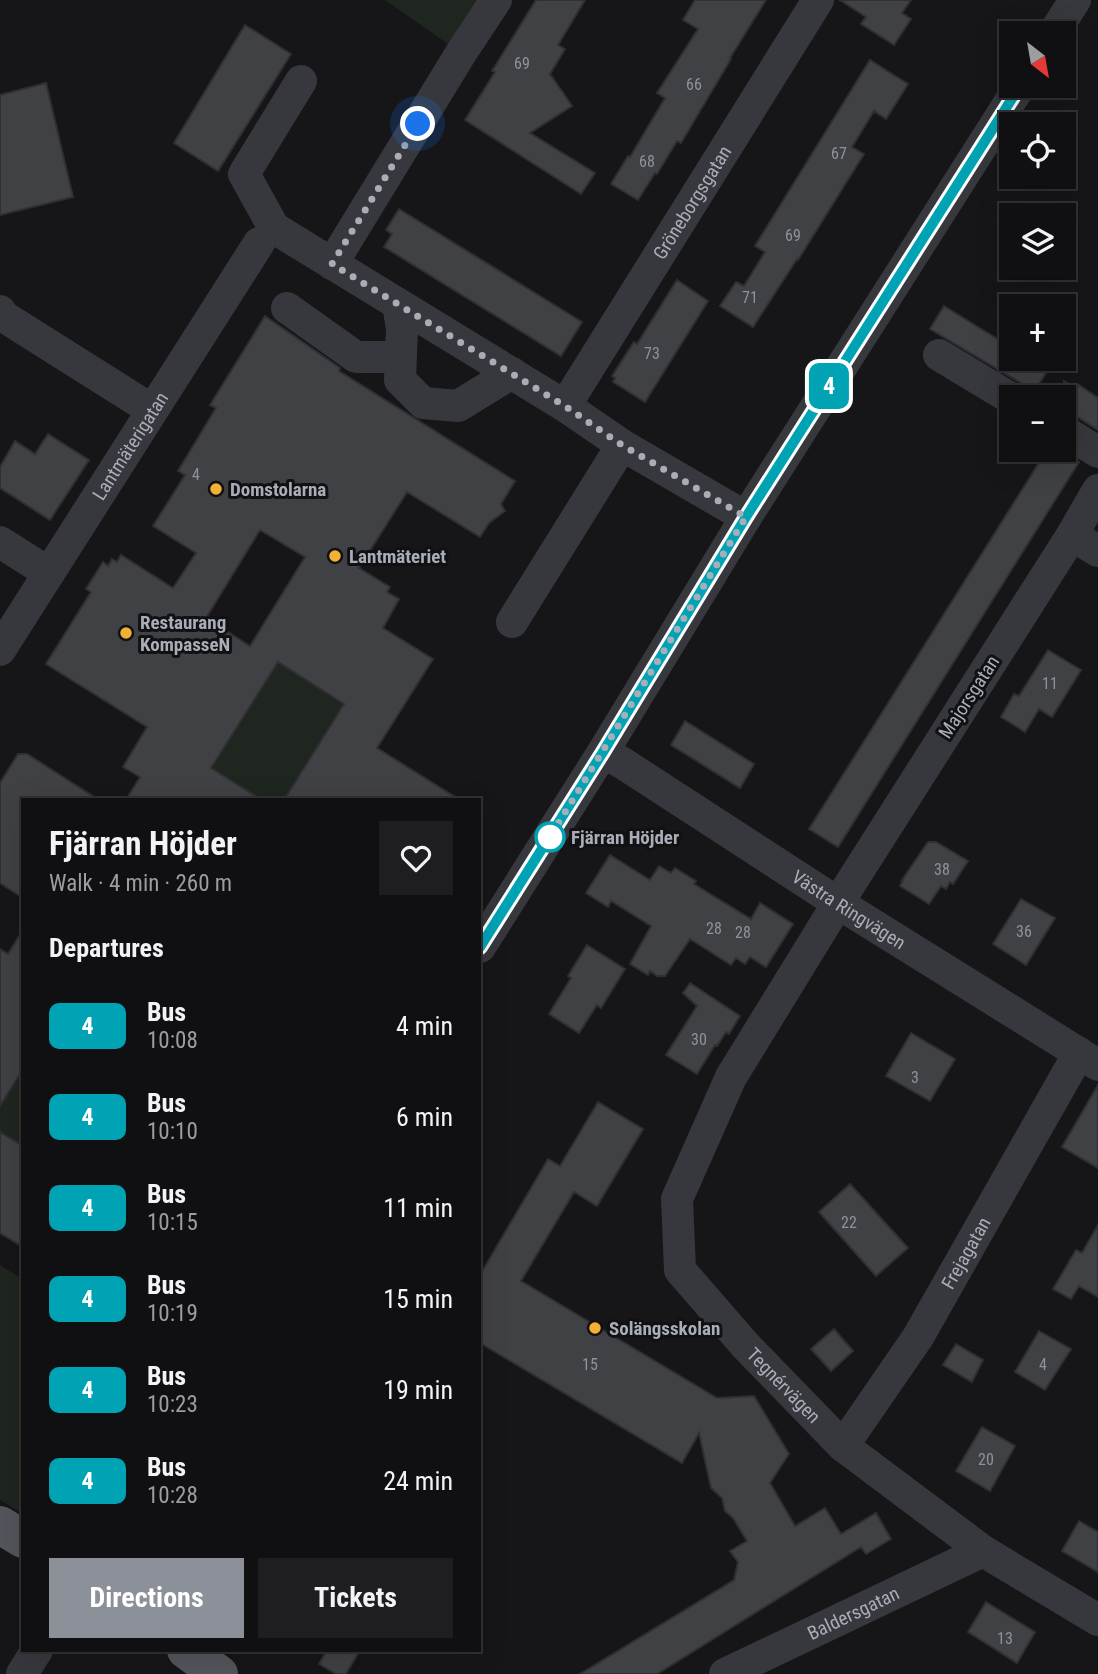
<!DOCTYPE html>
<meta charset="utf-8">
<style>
:root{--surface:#101012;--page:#1e1e20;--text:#f1f3f6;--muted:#9c9d9f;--line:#303032;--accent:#8c9099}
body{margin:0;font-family:"Roboto Condensed",sans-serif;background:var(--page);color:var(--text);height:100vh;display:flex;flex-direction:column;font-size:26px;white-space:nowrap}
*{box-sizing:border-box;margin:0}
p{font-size:23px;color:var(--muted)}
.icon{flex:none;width:38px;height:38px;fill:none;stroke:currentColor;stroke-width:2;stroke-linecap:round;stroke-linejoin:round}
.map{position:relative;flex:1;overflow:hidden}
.panel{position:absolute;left:21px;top:798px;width:460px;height:854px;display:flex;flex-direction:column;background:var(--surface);border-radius:0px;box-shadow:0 7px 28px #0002,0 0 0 2px var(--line)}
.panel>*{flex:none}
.badge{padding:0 14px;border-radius:10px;font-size:24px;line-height:46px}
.needle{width:46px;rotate:149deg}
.buttons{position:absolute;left:999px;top:21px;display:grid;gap:14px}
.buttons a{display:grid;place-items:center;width:77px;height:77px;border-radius:0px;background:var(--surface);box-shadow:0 7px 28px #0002,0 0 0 2px var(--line);font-size:35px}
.you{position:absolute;width:35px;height:35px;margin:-18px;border:5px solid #fff;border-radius:50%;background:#1a73e8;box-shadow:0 0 0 10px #1a73e833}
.map>.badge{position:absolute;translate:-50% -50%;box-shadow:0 0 0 4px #fff}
h2{padding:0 28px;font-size:26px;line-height:63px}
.round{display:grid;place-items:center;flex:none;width:74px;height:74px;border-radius:0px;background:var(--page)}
.head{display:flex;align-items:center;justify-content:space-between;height:119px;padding:0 28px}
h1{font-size:33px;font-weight:700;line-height:52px}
.button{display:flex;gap:14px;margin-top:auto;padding:14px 28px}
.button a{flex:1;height:80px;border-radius:0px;background:var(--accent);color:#fff;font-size:28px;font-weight:700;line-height:80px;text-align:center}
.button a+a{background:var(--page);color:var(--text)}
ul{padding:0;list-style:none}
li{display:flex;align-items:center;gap:21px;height:91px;padding:0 28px}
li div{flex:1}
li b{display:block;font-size:26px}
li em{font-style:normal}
li .badge{min-width:77px;font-weight:700;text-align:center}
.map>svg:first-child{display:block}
</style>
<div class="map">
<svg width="1098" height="1674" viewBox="0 0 1098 1674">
<rect width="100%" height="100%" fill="#161618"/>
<path fill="#1e261f" d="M385,0H495L461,53Z
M278,662L362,714L300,800H262L211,768Z
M23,1069V1146L0,1132V1106Z
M0,1265L23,1279V1514L0,1500Z"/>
<path fill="#404145" stroke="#303034" stroke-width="2" fill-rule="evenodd" d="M536,0H585L558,45L565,49L550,74L572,106L530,133L595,173L581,194L465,120L495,72L492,71Z
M695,0H766L730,58L731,59L681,143L677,141L657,174L655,173L638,200L611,184L628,156L630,157L665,98L657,93L698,29L683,20Z
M840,0H911L902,13L911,19L894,45L861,24L866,17Z
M245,25L291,54L218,171L174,143Z
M870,60L908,84L886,119L874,111L852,147L864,154L798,260L797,259L753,327L720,306L736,282L744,286L765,252L755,246Z
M46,83L73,197L0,215V95Z
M399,209L582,322L561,356L384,247L392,234L386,230Z
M677,280L708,301L645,402L613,382L615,378L612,376L634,342L637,344Z
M944,306L1012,348V359H1028L1047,371L1033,394L1021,383L930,329Z
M265,316L340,368L339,371L515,481L501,504L505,511L489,523L480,537L407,492L359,568L390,587L387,592L399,599L383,628L433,659L377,748L460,800H284L344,704L278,662L211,768L262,800H126L140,777L123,767L147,727L46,664L91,592L86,589L103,562L108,566L112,559L117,562L121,555L173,588L196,553L153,526L185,475L178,471L216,408L210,405ZM260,530L305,557L250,646L206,618Z
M1064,381L1077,389L1079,385L1098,398V430L1074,415L1064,412Z
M48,434L89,460L50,520L0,488V467L15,441L35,454Z
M1047,450H1059L1079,462L838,847L809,829Z
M1048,650L1081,670L1052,717L1039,709L1025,732L1001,717L1014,694L1019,696Z
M685,721L754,764L740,788L671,745Z
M18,754H27L99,800H23V898L0,883V783Z
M928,842H936L968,861L953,884L950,882L946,889L941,886L929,904L900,886L903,880H902Z
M610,855L650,880L659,866L671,873L675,868L696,881L694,884L751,919L760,903L793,924L766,967L750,957L745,964L736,958L731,965L690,939L665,976H657L650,971L648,975L630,964L651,926L611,901L608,907L586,893Z
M1021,899L1055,918L1026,965L993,944Z
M23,930V1069L0,1106V949L8,954Z
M587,945L625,969L601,1008L597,1005L579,1033L549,1014L571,978L568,976Z
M690,983L740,1016L729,1034L726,1032L717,1046L715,1045L697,1074L666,1055L697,1006L683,993Z
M911,1033L955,1059L930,1101L886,1076Z
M1098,1085V1168L1062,1147Z
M598,1102L643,1129L597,1206L574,1192L521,1281L717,1398L754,1396L789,1454L770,1483L795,1526L825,1508L841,1534L876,1513L891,1539L866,1554L861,1547L657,1674H580L734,1580L738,1562L730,1551L747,1541L733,1518L725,1511L722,1498L711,1488L699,1433L682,1463L480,1343V1275L548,1159L560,1166Z
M0,1132L23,1146V1247L0,1233Z
M850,1184L908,1248L876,1276L819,1212Z
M1098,1225V1297L1079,1286L1071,1299L1053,1289L1076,1250L1082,1253Z
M834,1329L853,1351L831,1371L811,1349Z
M1039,1331L1071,1349L1045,1390L1015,1372Z
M956,1344L983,1360L972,1382L943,1365Z
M982,1427L1015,1446L990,1491L956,1471Z
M1079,1521L1098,1532V1572L1062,1551Z
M986,1602L1035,1632L1017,1663L968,1632Z
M327,1650H360L346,1674H336L319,1664Z"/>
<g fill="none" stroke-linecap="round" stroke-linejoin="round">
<g stroke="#37383d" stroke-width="32">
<path d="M1054,33L1075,0"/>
<path d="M301,81L244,174L274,228L565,406L622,445L746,517"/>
<path d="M332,264L461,53L496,0"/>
<path d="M398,304L402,329L400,380L423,403L458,406L512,373"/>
<path d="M287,308L356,357H400"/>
<path d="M0,311L3,316L152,410"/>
<path d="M939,355L1012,399"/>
<path id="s1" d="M565,406L818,0"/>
<path d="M1064,431L1098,452"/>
<path id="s2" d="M1098,490L1072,535L838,903L731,1077L677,1199L680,1270L745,1345L843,1446L983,1551L1098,1620"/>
<path d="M1072,535L1098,551"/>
<path d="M0,542L49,573"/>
<path d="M512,622L622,445"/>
<path id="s3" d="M0,650L259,243"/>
<path id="s4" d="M603,752L624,764L838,903L1098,1065"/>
<path d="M480,947L603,752L746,517L1020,86"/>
<path id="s5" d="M843,1446L918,1337L1079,1053"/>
<path d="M22,1674L37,1650"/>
<path id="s6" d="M725,1674L983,1551"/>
</g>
<path stroke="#53555c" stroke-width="38" d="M0,1525L23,1539
M186,1650L219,1674"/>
</g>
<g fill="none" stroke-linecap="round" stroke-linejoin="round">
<g stroke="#fff" stroke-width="16">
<path id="line" d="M480,947L603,752L746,517L1020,86"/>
</g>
<use href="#line" stroke="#00a3b4" stroke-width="10"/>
<path stroke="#a8adb8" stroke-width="7" stroke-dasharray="0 12.6" d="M418,124L332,264L565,406L622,445L746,517L550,837"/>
</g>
<g fill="#f2b134" stroke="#111113" stroke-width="2.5">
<circle cx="216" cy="489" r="7"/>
<circle cx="335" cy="556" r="7"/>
<circle cx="126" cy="633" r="7"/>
<circle cx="595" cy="1328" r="7"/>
</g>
<circle fill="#fff" stroke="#00a3b4" stroke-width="3.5" cx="550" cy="837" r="14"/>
<g text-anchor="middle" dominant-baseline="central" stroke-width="6" stroke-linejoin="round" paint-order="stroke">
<g font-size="16" fill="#8e929b">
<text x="522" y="63">69</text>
<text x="694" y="84">66</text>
<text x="839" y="153">67</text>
<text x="647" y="161">68</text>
<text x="793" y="235">69</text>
<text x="750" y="297">71</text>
<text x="652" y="353">73</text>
<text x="196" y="474">4</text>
<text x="1050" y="683">11</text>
<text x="942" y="869">38</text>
<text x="714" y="928">28</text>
<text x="1024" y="931">36</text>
<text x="743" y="932">28</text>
<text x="699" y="1039">30</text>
<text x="915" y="1077">3</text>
<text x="849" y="1222">22</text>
<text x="590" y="1364">15</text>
<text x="1043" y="1364">4</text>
<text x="986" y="1459">20</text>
<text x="1005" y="1638">13</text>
</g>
<g font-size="19" fill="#a8adb8" stroke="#111113">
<text stroke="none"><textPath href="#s1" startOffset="240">Gröneborgsgatan</textPath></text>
<text stroke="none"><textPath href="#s3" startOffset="242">Lantmäterigatan</textPath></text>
<text transform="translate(969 697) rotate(-57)">Majorsgatan</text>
<text stroke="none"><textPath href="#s4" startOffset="292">Västra Ringvägen</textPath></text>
<text stroke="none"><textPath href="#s5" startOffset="229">Frejagatan</textPath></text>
<text stroke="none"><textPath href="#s2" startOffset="1052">Tegnérvägen</textPath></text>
<text stroke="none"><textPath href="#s6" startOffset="142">Baldersgatan</textPath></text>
</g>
<g font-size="19" font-weight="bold" fill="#a8adb8" stroke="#111113" text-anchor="start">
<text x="230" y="489">Domstolarna</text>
<text x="349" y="556">Lantmäteriet</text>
<text x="140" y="622">Restaurang<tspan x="140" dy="22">KompasseN</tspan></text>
<text x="609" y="1328">Solängsskolan</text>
</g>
<g font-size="19" font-weight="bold" fill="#a8adb8" stroke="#111113" text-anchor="start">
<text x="571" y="837">Fjärran Höjder</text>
</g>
</g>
</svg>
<div class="buttons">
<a><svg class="needle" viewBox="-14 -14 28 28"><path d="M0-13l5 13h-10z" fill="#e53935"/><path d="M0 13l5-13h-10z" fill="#9c9d9f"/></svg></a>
<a><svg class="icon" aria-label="locate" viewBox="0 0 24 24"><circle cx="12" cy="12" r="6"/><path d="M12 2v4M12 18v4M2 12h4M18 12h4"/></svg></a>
<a><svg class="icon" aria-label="layers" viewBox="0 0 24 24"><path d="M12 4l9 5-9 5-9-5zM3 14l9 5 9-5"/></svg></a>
<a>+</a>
<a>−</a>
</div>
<div class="you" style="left:418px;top:124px"></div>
<b class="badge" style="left:829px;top:386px;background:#00a3b4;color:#fff">4</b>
<section class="panel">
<div class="head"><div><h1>Fjärran Höjder</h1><p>Walk · 4 min · 260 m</p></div><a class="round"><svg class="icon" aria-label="heart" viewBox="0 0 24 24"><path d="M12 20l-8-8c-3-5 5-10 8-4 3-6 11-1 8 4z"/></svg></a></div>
<h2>Departures</h2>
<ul>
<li><span class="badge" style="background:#00a3b4;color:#fff">4</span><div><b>Bus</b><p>10:08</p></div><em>4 min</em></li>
<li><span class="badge" style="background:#00a3b4;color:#fff">4</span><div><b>Bus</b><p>10:10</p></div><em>6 min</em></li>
<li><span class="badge" style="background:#00a3b4;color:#fff">4</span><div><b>Bus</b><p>10:15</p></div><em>11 min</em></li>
<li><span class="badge" style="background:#00a3b4;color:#fff">4</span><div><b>Bus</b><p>10:19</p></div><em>15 min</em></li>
<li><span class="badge" style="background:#00a3b4;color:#fff">4</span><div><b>Bus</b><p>10:23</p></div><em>19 min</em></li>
<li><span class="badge" style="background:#00a3b4;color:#fff">4</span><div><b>Bus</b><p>10:28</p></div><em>24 min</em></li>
</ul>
<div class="button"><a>Directions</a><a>Tickets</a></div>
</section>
</div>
